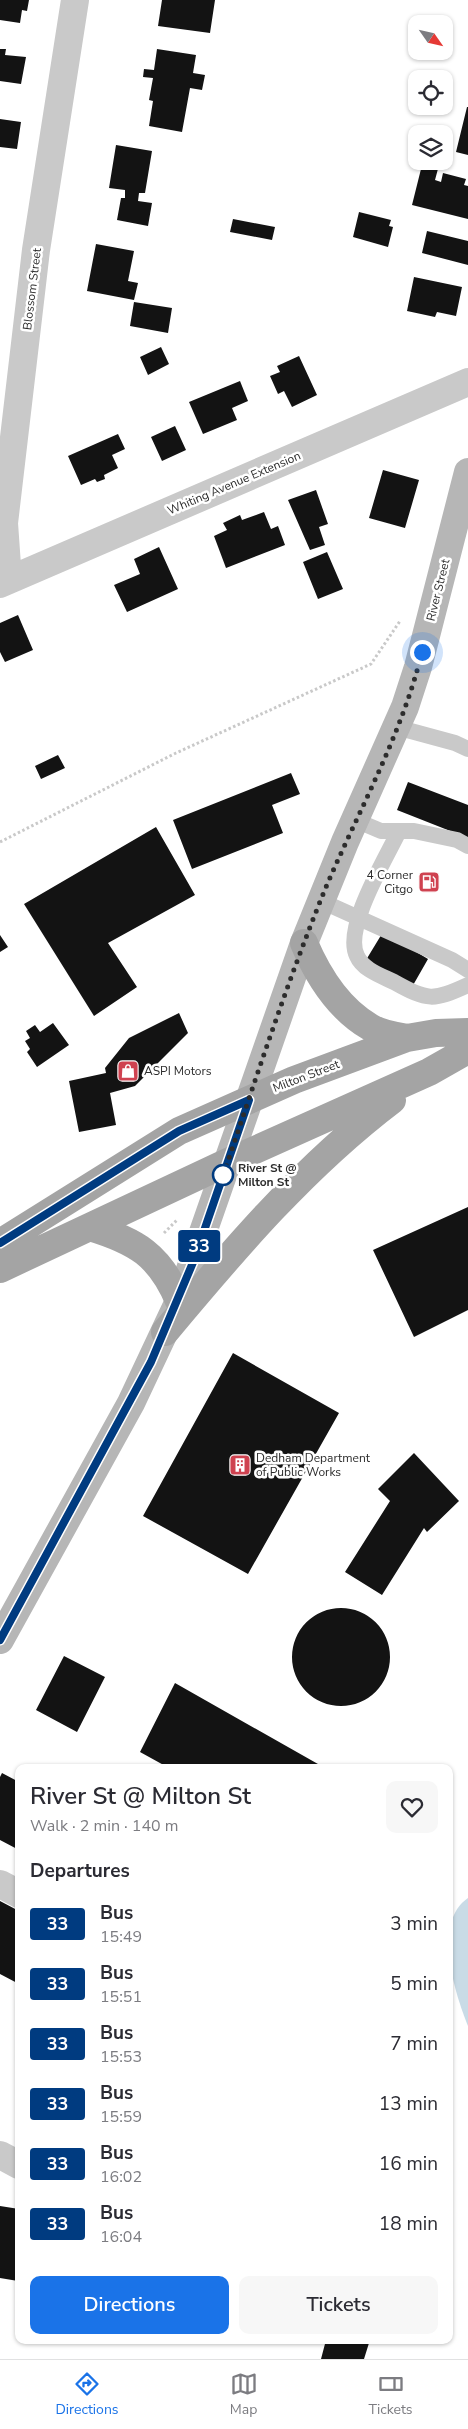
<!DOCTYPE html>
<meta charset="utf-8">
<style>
:root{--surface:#fff;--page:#f7f7f7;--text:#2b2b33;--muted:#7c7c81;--line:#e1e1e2;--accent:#1a73e8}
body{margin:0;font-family:"Nunito Sans",sans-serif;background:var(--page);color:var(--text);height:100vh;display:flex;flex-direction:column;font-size:19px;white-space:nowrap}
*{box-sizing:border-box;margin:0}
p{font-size:16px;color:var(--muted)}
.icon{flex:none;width:28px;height:28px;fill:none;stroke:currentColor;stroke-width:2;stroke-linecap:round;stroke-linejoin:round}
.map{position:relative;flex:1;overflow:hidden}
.panel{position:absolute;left:15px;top:1764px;width:438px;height:580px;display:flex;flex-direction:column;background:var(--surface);border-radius:10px;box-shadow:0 1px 4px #0004}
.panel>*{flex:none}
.badge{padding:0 10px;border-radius:4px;font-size:18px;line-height:32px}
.needle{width:32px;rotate:124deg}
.controls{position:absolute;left:408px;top:15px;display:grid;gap:10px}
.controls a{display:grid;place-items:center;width:45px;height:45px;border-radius:10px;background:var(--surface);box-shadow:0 1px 4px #0004;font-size:25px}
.you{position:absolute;width:25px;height:25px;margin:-12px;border:4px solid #fff;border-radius:50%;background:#1a73e8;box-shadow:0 0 0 8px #1a73e833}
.map>.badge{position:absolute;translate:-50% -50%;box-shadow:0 0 0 2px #fff}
h2{padding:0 15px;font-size:19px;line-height:45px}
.round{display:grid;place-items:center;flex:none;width:52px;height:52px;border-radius:10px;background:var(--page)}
.head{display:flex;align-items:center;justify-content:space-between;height:85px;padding:0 15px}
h1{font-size:24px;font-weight:600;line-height:38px}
.cta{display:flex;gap:10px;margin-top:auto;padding:10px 15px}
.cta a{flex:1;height:58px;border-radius:10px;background:var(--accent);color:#fff;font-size:20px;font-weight:600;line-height:58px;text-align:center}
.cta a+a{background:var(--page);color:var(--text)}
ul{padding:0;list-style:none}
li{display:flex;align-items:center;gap:15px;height:60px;padding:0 15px}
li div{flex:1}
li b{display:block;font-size:19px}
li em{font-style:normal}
li .badge{min-width:55px;font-weight:700;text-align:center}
.dock{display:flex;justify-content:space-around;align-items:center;height:70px;border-top:1px solid var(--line);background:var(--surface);font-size:14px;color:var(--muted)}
.dock a{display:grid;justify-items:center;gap:2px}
.dock .on{color:var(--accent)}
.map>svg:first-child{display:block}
</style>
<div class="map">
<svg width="468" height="2359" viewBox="0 0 468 2359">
<rect width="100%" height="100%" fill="#fff"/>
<path fill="#c9dbe6" d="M468,1898V2026C455,1994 432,1922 468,1898Z"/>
<path fill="#131313" d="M0,0H29L27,11L22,10L20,23L0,20Z
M162,0H215L210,33L158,26Z
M0,49H6L5,55L26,57L21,84L0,81Z
M157,49L196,55L193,73L205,75L202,90L190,88L182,132L149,126L153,101L149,100L153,78L143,77L144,69L154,70Z
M467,107H468V155L456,152Z
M0,119L21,122L17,149L0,147Z
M116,145L152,151L145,193H139L138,201L152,203L148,226L117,220L121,198H125V190L109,188Z
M423,161L439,165L435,180L441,182L443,173L466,179L464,185L468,186V219L412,205Z
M359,212L391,220L389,226L393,227L388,247L353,237Z
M233,219L275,227L272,240L230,232Z
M427,231L468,241V265L422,253Z
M96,244L134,251L128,281L138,283L134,300L87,291Z
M414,277L462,287L456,316L437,312L435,317L407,311Z
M134,302L172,308L168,333L130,326Z
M161,347L169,364L148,375L140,357Z
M299,356L317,395L292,407L284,391L278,394L270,376L280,372L277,366Z
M240,381L248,401L232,408L237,420L203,434L189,402Z
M175,426L186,450L162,461L151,437Z
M118,434L125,449L112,455L118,468L104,475L105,479L97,482L95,479L81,485L68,456Z
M383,470L419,480L405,528L369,518Z
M316,490L328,524L319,527L325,545L310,550L288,500Z
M264,512L271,529L278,526L285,545L226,568L214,536L227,530L223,523L240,515L242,520Z
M159,547L178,589L127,612L114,585L140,574L134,559Z
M327,552L343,589L318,599L303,562Z
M18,615L33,650L5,662L0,652V623Z
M58,755L65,768L41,779L35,766Z
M291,773L300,794L272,805L283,833L192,869L173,820Z
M408,782L468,805V838L397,810Z
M156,827L195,895L108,943L137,987L94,1016L24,904Z
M383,932L428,959L412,987L366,960Z
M0,935L8,947L0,952Z
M179,1013L188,1033L135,1086L110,1093L116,1125L79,1132L69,1081L106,1073L105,1068L129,1038Z
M53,1023L69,1045L37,1067L27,1052L30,1049L25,1041L30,1038L26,1031L35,1025L40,1032Z
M468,1207V1310L414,1337L373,1250Z
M233,1353L339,1413L248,1574L143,1516Z
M414,1453L459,1501L427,1532L424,1528L382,1595L345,1572L390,1501L378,1489Z
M292 1657a49 49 0 1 1 98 0a49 49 0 1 1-98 0Z
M64,1656L105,1677L77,1732L36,1710Z
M175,1683L325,1768H169L140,1752Z
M2,1773L19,1782V1850L0,1840V1777Z
M0,1901L19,1911V1984L0,1974Z
M0,2206L19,2209L18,2281L0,2278Z
M326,2340H358L369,2343L364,2359H321Z"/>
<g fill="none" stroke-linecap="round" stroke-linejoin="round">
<path stroke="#c9c9c9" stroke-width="3" stroke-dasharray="2.5 2.5" stroke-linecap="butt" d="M0,842L176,753L371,664L400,621
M164,1233L177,1220"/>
<path stroke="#c9c9c9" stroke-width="16" d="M396,727L455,743L468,749
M355,820L381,831H414L457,840L468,846
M398,833C385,860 343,929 357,956C363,970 382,976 394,982C428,1001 433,1001 468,985
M321,901L452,960L468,970"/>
<path stroke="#c9c9c9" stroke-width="28" d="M8,580L4,523L36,250L75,0
M0,584L468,382
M0,1884L19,1894
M0,2155L19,2165"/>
<path stroke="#b6b6b6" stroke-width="28" d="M0,1640L131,1403L179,1301L304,943L345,842L405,707L418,667L468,472"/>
<path stroke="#a4a4a4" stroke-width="28" d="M304,943C318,976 339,1009 370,1027C381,1034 395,1036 407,1038
M90,1227C136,1241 160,1255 179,1301
M0,1243L179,1131L294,1080L407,1038L436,1033L468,1032
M0,1269L228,1162L429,1072L468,1050
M165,1332C235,1248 305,1166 392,1100"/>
</g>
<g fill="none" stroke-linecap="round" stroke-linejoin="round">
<g stroke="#fff" stroke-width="11">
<path id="line" d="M0,1243L179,1131L249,1100L194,1260L151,1362L0,1640"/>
</g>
<use href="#line" stroke="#003b80" stroke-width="8"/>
<path stroke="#2c2c2c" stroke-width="5" stroke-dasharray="0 9" d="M223,1175L222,1179C255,1081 287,982 326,887C359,810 402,734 422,652"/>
</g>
<defs>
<g id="fuel-square" transform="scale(1.125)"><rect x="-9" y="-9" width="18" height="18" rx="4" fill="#cf4250" stroke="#fff"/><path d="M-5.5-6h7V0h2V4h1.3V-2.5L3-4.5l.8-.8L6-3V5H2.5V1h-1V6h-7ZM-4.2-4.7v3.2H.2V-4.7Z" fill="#fff"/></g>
<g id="shop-square" transform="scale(1.125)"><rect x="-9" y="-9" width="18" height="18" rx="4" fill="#cf4250" stroke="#fff"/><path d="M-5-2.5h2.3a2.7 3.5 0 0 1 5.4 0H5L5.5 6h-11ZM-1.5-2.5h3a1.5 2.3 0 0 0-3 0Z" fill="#fff"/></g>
<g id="building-square" transform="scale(1.125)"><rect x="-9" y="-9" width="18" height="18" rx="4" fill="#cf4250" stroke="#fff"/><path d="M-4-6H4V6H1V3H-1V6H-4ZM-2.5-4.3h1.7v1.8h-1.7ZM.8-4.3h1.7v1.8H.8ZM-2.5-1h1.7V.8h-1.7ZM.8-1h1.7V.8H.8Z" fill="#fff"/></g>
</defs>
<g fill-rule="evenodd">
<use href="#fuel-square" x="429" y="882"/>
<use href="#shop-square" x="128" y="1071"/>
<use href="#building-square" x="240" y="1465"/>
</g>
<circle fill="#fff" stroke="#003b80" stroke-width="2.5" cx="223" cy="1175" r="10"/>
<g text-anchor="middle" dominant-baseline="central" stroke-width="5" stroke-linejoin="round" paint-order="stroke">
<g font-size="12" fill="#2c2c2c" stroke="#fff">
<text transform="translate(32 289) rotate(-83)">Blossom Street</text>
<text transform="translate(234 483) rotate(-23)">Whiting Avenue Extension</text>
<text transform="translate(438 590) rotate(-76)">River Street</text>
<text transform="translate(306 1076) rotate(-21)">Milton Street</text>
</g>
<g font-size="12" fill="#2c2c2c" stroke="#fff" text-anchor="start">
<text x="413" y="875" text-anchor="end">4 Corner<tspan x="413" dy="14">Citgo</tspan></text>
<text x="144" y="1071">ASPI Motors</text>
<text x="256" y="1458">Dedham Department<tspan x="256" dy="14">of Public Works</tspan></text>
</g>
<g font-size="12" font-weight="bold" fill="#2c2c2c" stroke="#fff" text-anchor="start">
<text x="238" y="1168">River St @<tspan x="238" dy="14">Milton St</tspan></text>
</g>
</g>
</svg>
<div class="controls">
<a><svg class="needle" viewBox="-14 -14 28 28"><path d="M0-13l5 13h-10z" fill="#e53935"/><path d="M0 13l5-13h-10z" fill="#7c7c81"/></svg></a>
<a><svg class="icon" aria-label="locate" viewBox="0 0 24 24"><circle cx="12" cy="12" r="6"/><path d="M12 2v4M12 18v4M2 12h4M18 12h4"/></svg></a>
<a><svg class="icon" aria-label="layers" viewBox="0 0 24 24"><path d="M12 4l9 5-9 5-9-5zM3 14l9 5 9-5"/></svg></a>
</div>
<div class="you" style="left:422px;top:652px"></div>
<b class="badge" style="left:199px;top:1246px;background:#003b80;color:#fff">33</b>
<section class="panel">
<div class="head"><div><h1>River St @ Milton St</h1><p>Walk · 2 min · 140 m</p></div><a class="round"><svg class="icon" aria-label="heart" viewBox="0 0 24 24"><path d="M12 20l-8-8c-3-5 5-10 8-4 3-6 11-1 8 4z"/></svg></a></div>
<h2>Departures</h2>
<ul>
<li><span class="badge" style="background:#003b80;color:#fff">33</span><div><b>Bus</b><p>15:49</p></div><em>3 min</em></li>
<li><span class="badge" style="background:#003b80;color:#fff">33</span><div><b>Bus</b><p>15:51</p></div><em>5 min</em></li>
<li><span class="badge" style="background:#003b80;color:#fff">33</span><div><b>Bus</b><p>15:53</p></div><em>7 min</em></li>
<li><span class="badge" style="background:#003b80;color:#fff">33</span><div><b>Bus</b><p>15:59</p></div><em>13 min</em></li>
<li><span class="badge" style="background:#003b80;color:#fff">33</span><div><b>Bus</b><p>16:02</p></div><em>16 min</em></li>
<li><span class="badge" style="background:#003b80;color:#fff">33</span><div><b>Bus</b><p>16:04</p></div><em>18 min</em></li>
</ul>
<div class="cta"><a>Directions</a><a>Tickets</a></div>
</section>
</div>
<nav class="dock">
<a class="on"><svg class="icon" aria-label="directions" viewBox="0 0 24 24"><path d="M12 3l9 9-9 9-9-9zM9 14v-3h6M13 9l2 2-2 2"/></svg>Directions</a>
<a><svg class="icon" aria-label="map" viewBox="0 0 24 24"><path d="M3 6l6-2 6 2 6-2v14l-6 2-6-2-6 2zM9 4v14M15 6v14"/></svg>Map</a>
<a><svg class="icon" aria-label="tickets" viewBox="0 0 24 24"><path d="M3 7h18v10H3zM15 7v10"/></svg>Tickets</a>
</nav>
